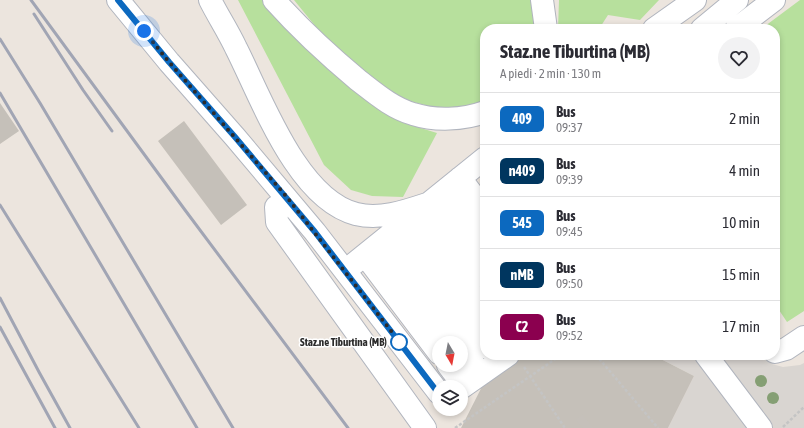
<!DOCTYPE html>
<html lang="it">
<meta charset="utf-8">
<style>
:root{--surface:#fff;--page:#f2f2f3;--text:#2b2b33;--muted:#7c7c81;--line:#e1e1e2}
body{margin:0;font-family:"Asap Condensed",sans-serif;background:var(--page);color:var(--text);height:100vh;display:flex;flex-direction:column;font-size:15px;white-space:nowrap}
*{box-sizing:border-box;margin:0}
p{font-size:13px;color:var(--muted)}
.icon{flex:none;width:22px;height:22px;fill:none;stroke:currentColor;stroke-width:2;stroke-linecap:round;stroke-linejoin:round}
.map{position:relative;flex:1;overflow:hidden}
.drawer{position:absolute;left:480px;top:24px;width:300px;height:336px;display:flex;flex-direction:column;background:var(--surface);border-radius:16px;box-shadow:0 2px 6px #0003}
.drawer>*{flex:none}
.badge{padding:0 8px;border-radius:6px;font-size:14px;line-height:26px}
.needle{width:26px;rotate:170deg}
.controls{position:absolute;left:432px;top:336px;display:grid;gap:8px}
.controls a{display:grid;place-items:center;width:36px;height:36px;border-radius:50%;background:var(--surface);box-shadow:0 2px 6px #0003;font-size:20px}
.you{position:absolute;width:20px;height:20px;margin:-10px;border:3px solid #fff;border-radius:50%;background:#1a73e8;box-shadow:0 0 0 6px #1a73e833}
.map>.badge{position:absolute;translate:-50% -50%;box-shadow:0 0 0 2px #fff}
.round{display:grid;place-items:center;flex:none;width:42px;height:42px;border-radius:21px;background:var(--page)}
.head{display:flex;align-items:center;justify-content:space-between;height:68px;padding:0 20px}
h1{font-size:19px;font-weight:700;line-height:30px}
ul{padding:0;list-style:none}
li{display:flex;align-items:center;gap:12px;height:52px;padding:0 20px;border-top:1px solid var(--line)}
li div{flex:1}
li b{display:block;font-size:15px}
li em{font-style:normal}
li .badge{min-width:44px;font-weight:700;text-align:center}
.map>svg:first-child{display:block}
</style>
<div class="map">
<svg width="804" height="428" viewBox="0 0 804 428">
<rect width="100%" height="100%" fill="#ece5de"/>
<path fill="#b7e09d" d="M238,0H269L355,88L404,123L437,133L403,197L372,196L351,190L324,165Z
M294,0H532L536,29H485V102L458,110L437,108L413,102L384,90L347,65Z
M559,0H659L640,20L608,15L599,29H558Z
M800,0H804V311L787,322L775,304V29H761Z"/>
<path fill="#d9d5d1" d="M653,355H760L772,364L783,367L800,365L804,363V428H668L694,376Z"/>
<path fill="#c5c0b9" d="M0,103L19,131L0,144Z
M184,121L247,205L221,225L158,141Z
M498,355H653L694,376L668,428H461Z"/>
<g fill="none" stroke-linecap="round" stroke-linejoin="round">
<path stroke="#c5c0ba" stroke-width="22" stroke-dasharray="22 11" stroke-linecap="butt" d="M583,428L589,423"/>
<g stroke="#b1b5be" stroke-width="24">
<path id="minor" d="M118,0L169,62L235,137L315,232L439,393
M210,0C218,16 228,31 236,48C261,97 297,199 356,214C381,220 406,211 430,203
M274,0C300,29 328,55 358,80C375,93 392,108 413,114C435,121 463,120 485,112
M542,0L546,29
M654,29L695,0
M702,29L737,0
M736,29L774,0
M460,178L485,211
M445,191L485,244
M430,203L485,277
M276,207L277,222L425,428
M413,216L485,312
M398,229L485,347
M382,242L458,343
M365,255L439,353
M345,271L485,158
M461,347L481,374
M775,352L786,349L804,337
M706,355L761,428
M448,365L464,386
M461,388L508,355"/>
</g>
<path stroke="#c4c4c4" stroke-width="2.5" stroke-dasharray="3 2" stroke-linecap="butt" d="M596,355L658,428
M524,367L565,428
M783,427L804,407
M455,428L561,355"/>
<use href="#minor" stroke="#fff" stroke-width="22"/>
<path stroke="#a1a5b4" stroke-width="3" d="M31,0L185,210L348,428
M34,14L83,90L112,131
M0,39L40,103L233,428
M0,93L197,428
M0,205L139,428
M0,298L39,372L70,428
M0,327L55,428"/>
</g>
<g fill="#859f74">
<circle cx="761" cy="381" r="6"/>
<circle cx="773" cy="398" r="6"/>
</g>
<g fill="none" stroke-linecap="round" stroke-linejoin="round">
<g stroke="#fff" stroke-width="9">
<path id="line" d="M118,0L169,62L235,137L315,232L439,394"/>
</g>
<use href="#line" stroke="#0c69bf" stroke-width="6"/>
<path stroke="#2b2b2b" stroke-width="4" stroke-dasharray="0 7.2" d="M144,31L169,62L286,196L402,345L399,342"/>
</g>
<circle fill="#fff" stroke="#0c69bf" stroke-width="2" cx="399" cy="342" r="8"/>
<g text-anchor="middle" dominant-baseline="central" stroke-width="3" stroke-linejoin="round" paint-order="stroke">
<g font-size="11" font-weight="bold" fill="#2b2b2b" stroke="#fff" text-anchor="end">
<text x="387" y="342">Staz.ne Tiburtina (MB)</text>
</g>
</g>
</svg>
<div class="controls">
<a><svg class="needle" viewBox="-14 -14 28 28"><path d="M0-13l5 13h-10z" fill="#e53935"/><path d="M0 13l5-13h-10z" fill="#7c7c81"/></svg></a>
<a><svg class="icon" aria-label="layers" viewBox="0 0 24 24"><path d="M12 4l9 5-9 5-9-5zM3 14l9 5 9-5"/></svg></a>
</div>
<div class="you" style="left:144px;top:31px"></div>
<section class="drawer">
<div class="head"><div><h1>Staz.ne Tiburtina (MB)</h1><p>A piedi · 2 min · 130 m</p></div><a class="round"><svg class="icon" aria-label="heart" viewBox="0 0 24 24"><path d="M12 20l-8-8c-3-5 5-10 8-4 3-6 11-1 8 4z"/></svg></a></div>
<ul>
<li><span class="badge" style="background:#0c69bf;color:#fff">409</span><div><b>Bus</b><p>09:37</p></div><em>2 min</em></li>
<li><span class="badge" style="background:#00365f;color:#fff">n409</span><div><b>Bus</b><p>09:39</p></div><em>4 min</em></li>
<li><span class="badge" style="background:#0c69bf;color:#fff">545</span><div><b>Bus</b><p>09:45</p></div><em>10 min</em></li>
<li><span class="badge" style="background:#00365f;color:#fff">nMB</span><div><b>Bus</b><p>09:50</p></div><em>15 min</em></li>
<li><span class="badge" style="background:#8b004f;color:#fff">C2</span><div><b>Bus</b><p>09:52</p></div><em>17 min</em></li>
</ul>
</section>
</div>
